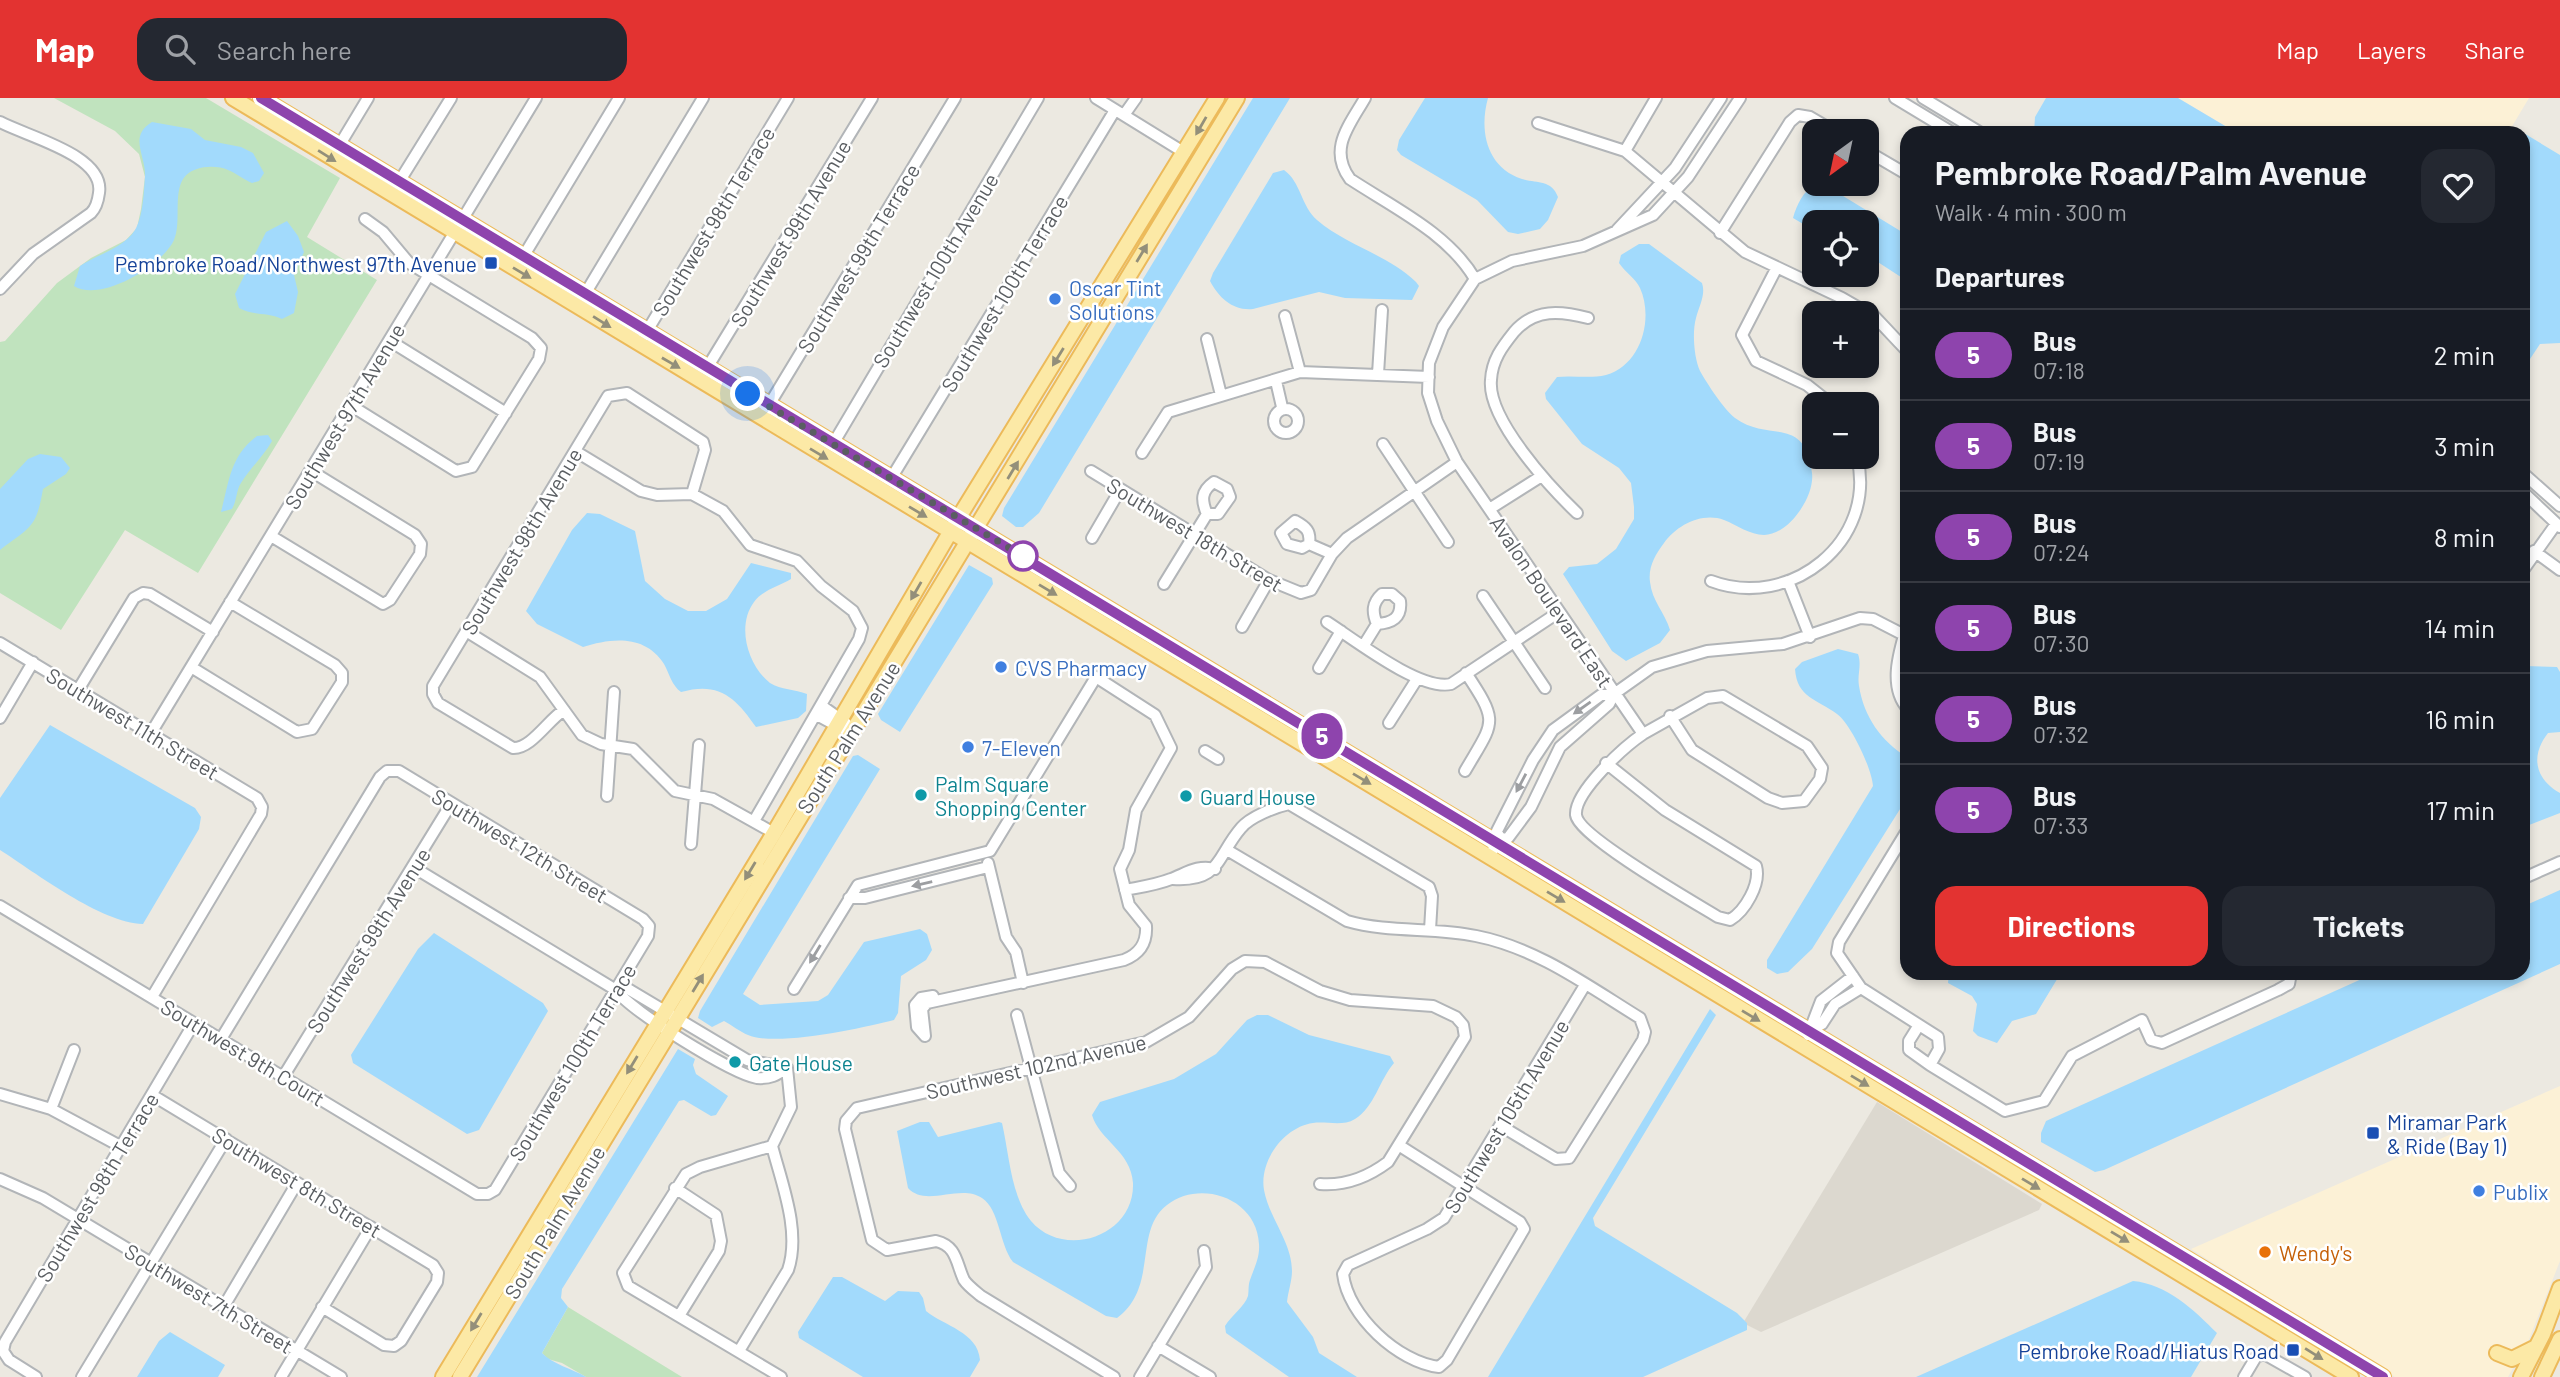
<!DOCTYPE html>
<meta charset="utf-8">
<style>
:root{--surface:#171b24;--page:#242831;--text:#f1f3f6;--muted:#9ea1a6;--line:#363941;--accent:#e33331}
body{margin:0;font-family:Barlow,sans-serif;background:var(--page);color:var(--text);height:100vh;display:flex;flex-direction:column;font-size:26px;white-space:nowrap}
*{box-sizing:border-box;margin:0}
p{font-size:23px;color:var(--muted)}
.icon{flex:none;width:38px;height:38px;fill:none;stroke:currentColor;stroke-width:2;stroke-linecap:round;stroke-linejoin:round}
.map{position:relative;flex:1;overflow:hidden}
.sheet{position:absolute;left:1900px;top:28px;width:630px;height:854px;display:flex;flex-direction:column;background:var(--surface);border-radius:21px;box-shadow:0 4px 10px #0003}
.sheet>*{flex:none}
.badge{padding:0 14px;border-radius:23px;font-size:24px;line-height:46px}
.needle{width:46px;rotate:213deg}
.controls{position:absolute;left:1802px;top:21px;display:grid;gap:14px}
.controls a{display:grid;place-items:center;width:77px;height:77px;border-radius:14px;background:var(--surface);box-shadow:0 4px 10px #0003;font-size:35px}
.you{position:absolute;width:35px;height:35px;margin:-18px;border:5px solid #fff;border-radius:50%;background:#1a73e8;box-shadow:0 0 0 10px #1a73e833}
.map>.badge{position:absolute;translate:-50% -50%;box-shadow:0 0 0 4px #fff}
h2{padding:0 35px;font-size:26px;line-height:63px}
.round{display:grid;place-items:center;flex:none;width:74px;height:74px;border-radius:21px;background:var(--page)}
.head{display:flex;align-items:center;justify-content:space-between;height:119px;padding:0 35px}
h1{font-size:33px;font-weight:700;line-height:52px}
.action{display:flex;gap:14px;margin-top:auto;padding:14px 35px}
.action a{flex:1;height:80px;border-radius:21px;background:var(--accent);color:#fff;font-size:28px;font-weight:700;line-height:80px;text-align:center}
.action a+a{background:var(--page);color:var(--text)}
ul{padding:0;list-style:none}
li{display:flex;align-items:center;gap:21px;height:91px;padding:0 35px;border-top:2px solid var(--line)}
li div{flex:1}
li b{display:block;font-size:26px}
li em{font-style:normal}
li .badge{min-width:77px;font-weight:700;text-align:center}
header{display:flex;align-items:center;gap:42px;box-sizing:border-box;height:98px;padding:0 35px;background:var(--accent);color:#fff}
header strong{font-size:33px}
nav{display:flex;gap:38px;margin-inline-start:auto;font-size:24px}
.search{width:490px;height:63px;background:var(--page);display:flex;align-items:center;gap:18px;box-sizing:border-box;padding:0 24px;border-radius:21px;color:var(--muted);font-size:26px}
.map>svg:first-child{display:block}
</style>
<header>
<strong>Map</strong>
<div class="search"><svg class="icon" aria-label="search" viewBox="0 0 24 24"><circle cx="10" cy="10" r="6"/><path d="M15 15l6 6"/></svg>Search here</div>
<nav><a>Map</a><a>Layers</a><a>Share</a></nav>
</header>
<div class="map">
<svg width="2560" height="1279" viewBox="0 0 2560 1279">
<rect width="100%" height="100%" fill="#ece9e1"/>
<path fill="#fcf1d6" d="M2178,0H2529L2508,35H2237Z
M2560,988V1163L2528,1244L2508,1279H2395L2191,1151Z"/>
<path fill="#dcd8cf" d="M1877,1004L2042,1106L2039,1112L1761,1234L1743,1225Z"/>
<path fill="#c0e3be" d="M54,0H206L340,80L307,139L377,182L198,475L125,432L61,532L0,495V244L5,243L57,185L91,160L126,142L137,130L141,111L145,79L139,56L115,33Z
M568,1209L682,1279H586L562,1265L548,1261L542,1255Z"/>
<path fill="#a2dafc" d="M1253,0H1290L1039,415L1023,429H1016L1002,418L1004,410Z
M1425,0H1488C1479,32 1486,69 1522,81C1537,86 1551,81 1558,99L1548,122L1540,131L1518,136L1508,134L1477,102L1401,57L1397,52L1399,42Z
M2046,0H2178L2237,35H2034L2035,19Z
M152,24L191,31L205,42L241,49L253,55L264,75L259,83L252,85C243,81 236,75 228,72C220,68 205,68 197,71C167,80 184,120 174,142C162,168 100,205 74,188L80,168C98,156 124,150 135,132C143,119 144,93 145,78C146,58 128,38 152,24Z
M2517,31L2560,57V245L2540,246L2524,270V35H2508Z
M1284,72C1301,84 1301,108 1317,122C1346,147 1388,157 1416,184L1419,188L1412,202L1345,200L1319,194L1253,211C1233,213 1219,200 1210,183L1213,175L1273,75Z
M1815,86L1825,87L1907,137V183L1867,157V124H1815V133L1793,120C1797,106 1803,94 1815,86Z
M287,123L298,138L304,154L294,177L298,194L294,215L282,221C267,214 253,218 239,210L235,196L266,134Z
M1639,146H1649L1702,185C1706,197 1699,208 1696,220C1692,234 1694,260 1700,273C1708,287 1723,310 1735,320C1769,345 1805,316 1812,375C1815,398 1789,437 1764,437C1750,437 1737,427 1724,422C1702,414 1677,427 1664,445C1655,457 1648,469 1650,484C1652,503 1665,515 1670,532L1660,545L1626,563L1612,553L1563,476L1569,469L1597,466L1616,451L1634,421V409L1631,385L1619,370L1582,346L1546,301L1545,295L1557,279C1574,277 1589,281 1606,277C1641,267 1654,221 1640,190C1636,181 1625,174 1619,165L1621,157Z
M268,337L272,343C263,359 250,370 241,385C236,392 237,403 232,411L221,414C229,384 230,358 257,338Z
M40,356L61,359L70,370L66,376L43,391C36,431 31,428 0,452V391L28,361Z
M587,415L600,416L635,433L645,483L665,501L688,513H706L727,501L751,465L791,475V481C779,488 763,492 754,504C736,528 748,568 770,585C781,592 795,591 807,596L806,613L798,620L756,629C736,600 719,583 681,594C672,588 669,575 664,566C645,536 611,540 583,549L537,526L526,513L572,432Z
M969,467L992,480L993,486L900,634L881,622L878,616Z
M1838,551L1858,556C1862,567 1857,576 1859,588C1864,619 1881,643 1907,659V700L1812,851L1788,874L1777,876L1767,870V862L1873,688C1872,671 1851,626 1837,616C1817,601 1797,600 1795,571L1802,564Z
M2524,568L2557,569L2560,574V634L2548,635C2530,658 2535,681 2560,695V715L2524,729Z
M50,627L195,710L201,719L199,731L143,826C101,825 36,775 0,752V700Z
M858,657L880,671L743,896L760,907L818,903L828,897L864,844L920,831L927,836L932,852L926,862L901,878L898,915L894,922C863,930 776,949 748,937C740,934 732,927 724,923L712,929L698,920L700,913L853,658Z
M2560,792V866L2104,1072L2095,1074L2041,1044V1035L2046,1023L2375,875H2524V808Z
M434,835L543,905L548,913L479,1032L467,1036L353,965L351,957L418,851Z
M1949,875H2059V878L2036,916L2012,923L1997,945L1978,938L1973,933L1977,906L1972,898L1948,885Z
M1710,911L1716,917L1593,1120L1595,1128L1737,1215L1747,1225V1232L1643,1279H1488Z
M1257,917H1268L1309,937L1390,958L1394,965C1380,981 1374,1010 1355,1021C1342,1029 1327,1023 1313,1025C1284,1029 1259,1063 1264,1092C1269,1120 1292,1144 1292,1173C1292,1183 1288,1194 1287,1204L1313,1239L1319,1255L1357,1279H1289L1226,1235L1225,1228C1231,1218 1245,1208 1248,1198C1249,1193 1248,1187 1250,1182C1254,1170 1260,1160 1259,1146C1257,1100 1200,1081 1167,1107C1133,1133 1159,1189 1117,1220L1106,1218L1013,1164C999,1146 1000,1112 982,1100C960,1085 926,1110 908,1090L897,1033L920,1024H929L938,1039L999,1024L1002,1025C1009,1055 1011,1099 1031,1123C1064,1162 1135,1138 1133,1085C1131,1053 1099,1042 1092,1017L1100,1004L1174,981L1216,956L1247,922Z
M678,951L695,961L693,967L696,976L728,998L716,1017L711,1018L684,1002L679,1003L562,1191L561,1200L568,1209L542,1255C552,1266 573,1271 586,1279H477Z
M833,1179H842L885,1203L898,1193L919,1194L923,1200L926,1213C944,1228 978,1234 980,1262L970,1279H863L799,1240L798,1234Z
M2133,1183C2167,1186 2194,1212 2217,1235L2191,1279H1916Z
M170,1234L225,1267L218,1279H137L159,1243Z"/>
<g fill="none" stroke-linecap="round" stroke-linejoin="round">
<g stroke="#b2b5b8" stroke-width="14">
<path id="minor" d="M1096,0L1185,55
M1365,0C1349,28 1328,51 1350,81C1394,110 1448,135 1475,181
M1895,0L1953,35
M1923,0L1981,35
M1124,17L1136,0
M0,24C28,39 105,57 99,95C98,103 96,110 91,115L33,156L0,191
M1538,25L1625,53L1745,154L1842,200L1875,219L1908,254
M339,48L368,0
M1625,53L1656,0
M1867,53L1908,77
M399,84L451,0
M1617,132L1675,70L1721,0
M1720,135L1790,24L1798,17L1810,19L1834,33
M523,159L619,0
M1776,171L1742,237L1756,263L1807,287L1831,306
M585,196L703,0
M1285,218L1300,274
M644,238L788,0
M1207,241L1221,297
M390,243L506,315
M707,270L872,0
M1378,276L1382,212
M1276,283L1282,309
M350,307L456,373L472,369L539,261L541,250L532,240L409,165L383,134L365,121
M1274 323a12 12 0 1 1 24 0a12 12 0 1 1-24 0Z
M766,312L955,0
M833,346L1038,0
M1383,346L1448,444
M575,353L641,393L657,397L692,396L723,413L750,447L797,463L821,488L853,513L862,530L859,541L754,723
M1142,355L1168,314L1300,274L1429,279
M1091,373L1269,482L1301,495L1311,492L1332,456L1347,440L1457,364
M2524,376L2560,408
M892,379L1115,12
M2524,395L2560,429
M1491,410L1540,379
M1577,415C1550,389 1487,321 1491,282C1492,262 1502,249 1514,234C1535,210 1561,213 1588,220
M271,438L383,506L390,502L420,456L421,446L415,437L311,373
M1092,440L1120,392
M1309,446C1311,433 1306,429 1295,423L1281,435L1287,446L1302,450L1309,446L1332,456
M2534,453L2560,472
M2524,471L2556,426
M1711,483C1790,513 1878,443 1857,359
M1788,483L1810,539
M1164,486L1207,416H1218L1230,399L1227,391L1214,384C1201,393 1201,402 1207,416
M1483,498L1545,590
M1327,524C1355,542 1420,593 1451,586L1559,514
M1908,524C1900,551 1887,588 1908,611
M1242,529L1269,482
M466,533L540,579L582,637L601,646L633,651L675,693L713,701L774,735
M0,545L257,700L262,709L261,716L152,899
M1364,547L1377,526C1372,514 1372,505 1382,496H1392L1400,503C1402,520 1392,525 1377,526
M191,569L297,634L312,631L342,584V575L335,567L230,504
M1319,570L1341,533
M78,592L134,500L143,495L150,496L213,534
M822,608L846,625
M564,612C548,622 531,651 513,650L438,605L433,596V588L608,298L627,295L703,344L705,352L692,396
M817,617L843,631
M1670,618L1692,652L1768,700L1782,705L1804,703L1820,681L1822,670L1807,648L1723,598L1707,600L1643,636L1457,364L1437,323L1428,295L1429,265L1443,229L1475,181L1512,163L1583,148L1653,117L1688,79L1740,0
M0,620L33,564
M1389,625L1417,581
M151,635L536,0
M1205,653L1218,661
M1606,665L1665,712L1756,768C1761,786 1745,813 1730,822L1718,819C1695,805 1578,738 1576,717C1574,694 1625,648 1643,636
M1465,673C1494,623 1500,626 1466,575
M607,698L614,594
M1908,731L1839,844L1837,855L1861,890L1938,939L1939,951L1930,967L2005,1013L2044,1003L2072,958L2142,922L2151,942L2162,945L2278,892L2289,886L2291,875
M1500,741L1508,740L1531,709L1560,649L1609,606L1614,596
M691,746L699,647
M1227,752L1347,823C1389,835 1434,829 1476,838C1537,850 1588,888 1640,920L1645,934L1643,942L1569,1060L1556,1061L1501,1028
M1489,758L1500,741L1497,733L1533,662L1553,632L1601,597L1614,596L1652,569L1707,553L1783,546L1860,520L1873,521L1908,539
M988,765L1006,839L1016,854L1023,885
M413,769L616,892C631,913 731,975 757,980C770,981 777,977 787,970
M2524,780L2560,764
M1173,781C1221,784 1216,759 1241,730C1250,719 1275,709 1289,706L1429,789L1432,798L1430,832
M1125,792C1140,789 1156,787 1171,781C1185,776 1198,766 1215,771
M849,800H865L988,769
M0,808L477,1096H488L495,1092L648,838L649,828L643,821L399,673H387L380,679L221,941
M794,891L858,787L990,753L1096,579L1155,617L1171,650L1136,712L1129,752L1120,771L1129,807L1146,828C1147,845 1140,856 1124,862L927,905L922,911L925,938
M616,892L628,891L747,962L787,970
M1017,917L1059,1075L1070,1088
M1919,927L1909,943V952L1930,967
M1810,933L1822,926L1835,906L1861,890
M1808,937L1821,903L1853,878
M925,938L917,929L915,907L921,900L933,898
M283,979L451,706
M0,996L51,1011L120,1048
M152,997L433,1167L438,1175L437,1184L401,1243L394,1248L384,1247L322,1209
M51,1011L74,952
M1400,1048L1520,1124L1524,1131L1447,1262L1439,1269C1398,1264 1348,1218 1343,1176L1348,1167L1427,1131L1444,1120L1585,887
M0,1081L43,1100L341,1279
M675,1090L716,1117L721,1143L719,1153L679,1218
M224,1208L297,1085
M1158,1248L1210,1279
M739,1253L788,1172C801,1134 782,1086 772,1048
M36,1279L9,1262L3,1253L5,1244L194,925
M82,1279L226,1041
M281,1279L371,1129
M781,1279L628,1188L623,1175L686,1076L700,1069L772,1048L791,1009L787,970
M1114,1279L981,1198C975,1193 968,1188 964,1182C956,1165 957,1148 936,1143L887,1152L872,1142L845,1031L846,1023L857,1010L1146,944L1189,919L1232,871L1245,863L1265,864L1320,893L1350,902L1433,908L1456,919L1463,927L1465,939L1388,1064C1368,1079 1345,1088 1320,1086
M1140,1279L1206,1169L1204,1153
M2244,1279L2256,1259L2264,1256L2305,1279"/>
</g>
<g stroke="#ecba5a" stroke-width="18">
<path id="major" d="M233,0L2351,1279
M261,0L2383,1279
M2497,1255L2512,1261L2536,1249
M443,1279L774,735L959,419L1217,0
M460,1279L1237,0
M2521,1279L2543,1236L2560,1190
M2542,1279L2560,1241"/>
</g>
<use href="#minor" stroke="#fff" stroke-width="10"/>
<use href="#major" stroke="#fce9a6" stroke-width="14"/>
</g>
<defs><path id="oneway-solid" d="M-6-.8H1V-3.2L6.5 0L1 3.2V.8H-6Z" transform="scale(1.75)"/></defs>
<g fill="#938f7a">
<use href="#oneway-solid" transform="translate(1201 28) rotate(120)"/>
<use href="#oneway-solid" transform="translate(327 58) rotate(32)"/>
<use href="#oneway-solid" transform="translate(1142 155) rotate(-59)"/>
<use href="#oneway-solid" transform="translate(522 175) rotate(31)"/>
<use href="#oneway-solid" transform="translate(602 224) rotate(32)"/>
<use href="#oneway-solid" transform="translate(1058 259) rotate(122)"/>
<use href="#oneway-solid" transform="translate(671 265) rotate(30)"/>
<use href="#oneway-solid" transform="translate(819 356) rotate(31)"/>
<use href="#oneway-solid" transform="translate(1013 372) rotate(-59)"/>
<use href="#oneway-solid" transform="translate(918 414) rotate(31)"/>
<use href="#oneway-solid" transform="translate(1048 492) rotate(31)"/>
<use href="#oneway-solid" transform="translate(916 493) rotate(120)"/>
<use href="#oneway-solid" transform="translate(1362 681) rotate(31)"/>
<use href="#oneway-solid" transform="translate(750 773) rotate(121)"/>
<use href="#oneway-solid" transform="translate(1556 799) rotate(31)"/>
<use href="#oneway-solid" transform="translate(698 885) rotate(-59)"/>
<use href="#oneway-solid" transform="translate(1751 918) rotate(31)"/>
<use href="#oneway-solid" transform="translate(632 967) rotate(121)"/>
<use href="#oneway-solid" transform="translate(1860 983) rotate(31)"/>
<use href="#oneway-solid" transform="translate(2031 1086) rotate(31)"/>
<use href="#oneway-solid" transform="translate(2120 1139) rotate(31)"/>
<use href="#oneway-solid" transform="translate(476 1224) rotate(121)"/>
<use href="#oneway-solid" transform="translate(2314 1256) rotate(32)"/>
</g>
<g fill="#9c9ea1">
<use href="#oneway-solid" transform="translate(1582 610) rotate(145)"/>
<use href="#oneway-solid" transform="translate(1521 685) rotate(118)"/>
<use href="#oneway-solid" transform="translate(922 786) rotate(167)"/>
<use href="#oneway-solid" transform="translate(815 856) rotate(121)"/>
</g>
<g fill="none" stroke-linecap="round" stroke-linejoin="round">
<g stroke="#fff" stroke-width="16">
<path id="line" d="M261,0L2383,1279"/>
</g>
<use href="#line" stroke="#8e44ad" stroke-width="10"/>
<path stroke="#5a5e62" stroke-width="7" stroke-dasharray="0 12.6" d="M748,296L1023,458"/>
</g>
<g fill="#1a4fb4" stroke="#fff" stroke-width="2.5">
<rect x="484" y="158" width="14" height="14" rx="3.5"/>
<rect x="2366" y="1028" width="14" height="14" rx="3.5"/>
<rect x="2286" y="1245" width="14" height="14" rx="3.5"/>
</g>
<g fill="#3f7fe0" stroke="#fff" stroke-width="2.5">
<circle cx="1055" cy="201" r="7"/>
<circle cx="1001" cy="569" r="7"/>
<circle cx="968" cy="649" r="7"/>
<circle cx="2479" cy="1093" r="7"/>
</g>
<circle fill="#fff" stroke="#8e44ad" stroke-width="3.5" cx="1023" cy="458" r="14"/>
<g fill="#0f9aa8" stroke="#fff" stroke-width="2.5">
<circle cx="921" cy="697" r="7"/>
<circle cx="1186" cy="698" r="7"/>
<circle cx="735" cy="964" r="7"/>
</g>
<circle fill="#e8710a" stroke="#fff" stroke-width="2.5" cx="2265" cy="1154" r="7"/>
<g text-anchor="middle" dominant-baseline="central" stroke-width="5" stroke-linejoin="round" paint-order="stroke">
<g font-size="21" fill="#5a5e62" stroke="#fff">
<text transform="translate(713 123) rotate(-59)">Southwest 98th Terrace</text>
<text transform="translate(790 135) rotate(-59)">Southwest 99th Avenue</text>
<text transform="translate(858 160) rotate(-59)">Southwest 99th Terrace</text>
<text transform="translate(935 172) rotate(-59)">Southwest 100th Avenue</text>
<text transform="translate(1004 195) rotate(-59)">Southwest 100th Terrace</text>
<text transform="translate(344 318) rotate(-59)">Southwest 97th Avenue</text>
<text transform="translate(1195 436) rotate(31)">Southwest 18th Street</text>
<text transform="translate(521 443) rotate(-59)">Southwest 98th Avenue</text>
<text transform="translate(1552 503) rotate(56)">Avalon Boulevard East</text>
<text transform="translate(133 625) rotate(31)">Southwest 11th Street</text>
<text transform="translate(848 639) rotate(-58)">South Palm Avenue</text>
<text transform="translate(520 747) rotate(31)">Southwest 12th Street</text>
<text transform="translate(368 842) rotate(-58)">Southwest 99th Avenue</text>
<text transform="translate(243 954) rotate(31)">Southwest 9th Court</text>
<text transform="translate(572 964) rotate(-59)">Southwest 100th Terrace</text>
<text transform="translate(1036 968) rotate(-13)">Southwest 102nd Avenue</text>
<text transform="translate(1506 1018) rotate(-59)">Southwest 105th Avenue</text>
<text transform="translate(297 1084) rotate(31)">Southwest 8th Street</text>
<text transform="translate(97 1089) rotate(-59)">Southwest 98th Terrace</text>
<text transform="translate(554 1124) rotate(-59)">South Palm Avenue</text>
<text transform="translate(209 1200) rotate(31)">Southwest 7th Street</text>
</g>
<g font-size="21" fill="#164399" stroke="#fff" text-anchor="end">
<text x="477" y="165">Pembroke Road/Northwest 97th Avenue</text>
<text x="2387" y="1023" text-anchor="start">Miramar Park<tspan x="2387" dy="24">&amp; Ride (Bay 1)</tspan></text>
<text x="2279" y="1252">Pembroke Road/Hiatus Road</text>
</g>
<g font-size="21" fill="#366cbe" stroke="#fff" text-anchor="start">
<text x="1069" y="189">Oscar Tint<tspan x="1069" dy="24">Solutions</tspan></text>
<text x="1015" y="569">CVS Pharmacy</text>
<text x="982" y="649">7-Eleven</text>
<text x="2493" y="1093">Publix</text>
</g>
<g font-size="21" fill="#0d838f" stroke="#fff" text-anchor="start">
<text x="935" y="685">Palm Square<tspan x="935" dy="24">Shopping Center</tspan></text>
<text x="1200" y="698">Guard House</text>
<text x="749" y="964">Gate House</text>
</g>
<g font-size="21" fill="#c56008" stroke="#fff" text-anchor="start">
<text x="2279" y="1154">Wendy's</text>
</g>
</g>
</svg>
<div class="controls">
<a><svg class="needle" viewBox="-14 -14 28 28"><path d="M0-13l5 13h-10z" fill="#e53935"/><path d="M0 13l5-13h-10z" fill="#9ea1a6"/></svg></a>
<a><svg class="icon" aria-label="locate" viewBox="0 0 24 24"><circle cx="12" cy="12" r="6"/><path d="M12 2v4M12 18v4M2 12h4M18 12h4"/></svg></a>
<a>+</a>
<a>−</a>
</div>
<div class="you" style="left:748px;top:296px"></div>
<b class="badge" style="left:1322px;top:638px;background:#8e44ad;color:#fff">5</b>
<section class="sheet">
<div class="head"><div><h1>Pembroke Road/Palm Avenue</h1><p>Walk · 4 min · 300 m</p></div><a class="round"><svg class="icon" aria-label="heart" viewBox="0 0 24 24"><path d="M12 20l-8-8c-3-5 5-10 8-4 3-6 11-1 8 4z"/></svg></a></div>
<h2>Departures</h2>
<ul>
<li><span class="badge" style="background:#8e44ad;color:#fff">5</span><div><b>Bus</b><p>07:18</p></div><em>2 min</em></li>
<li><span class="badge" style="background:#8e44ad;color:#fff">5</span><div><b>Bus</b><p>07:19</p></div><em>3 min</em></li>
<li><span class="badge" style="background:#8e44ad;color:#fff">5</span><div><b>Bus</b><p>07:24</p></div><em>8 min</em></li>
<li><span class="badge" style="background:#8e44ad;color:#fff">5</span><div><b>Bus</b><p>07:30</p></div><em>14 min</em></li>
<li><span class="badge" style="background:#8e44ad;color:#fff">5</span><div><b>Bus</b><p>07:32</p></div><em>16 min</em></li>
<li><span class="badge" style="background:#8e44ad;color:#fff">5</span><div><b>Bus</b><p>07:33</p></div><em>17 min</em></li>
</ul>
<div class="action"><a>Directions</a><a>Tickets</a></div>
</section>
</div>
